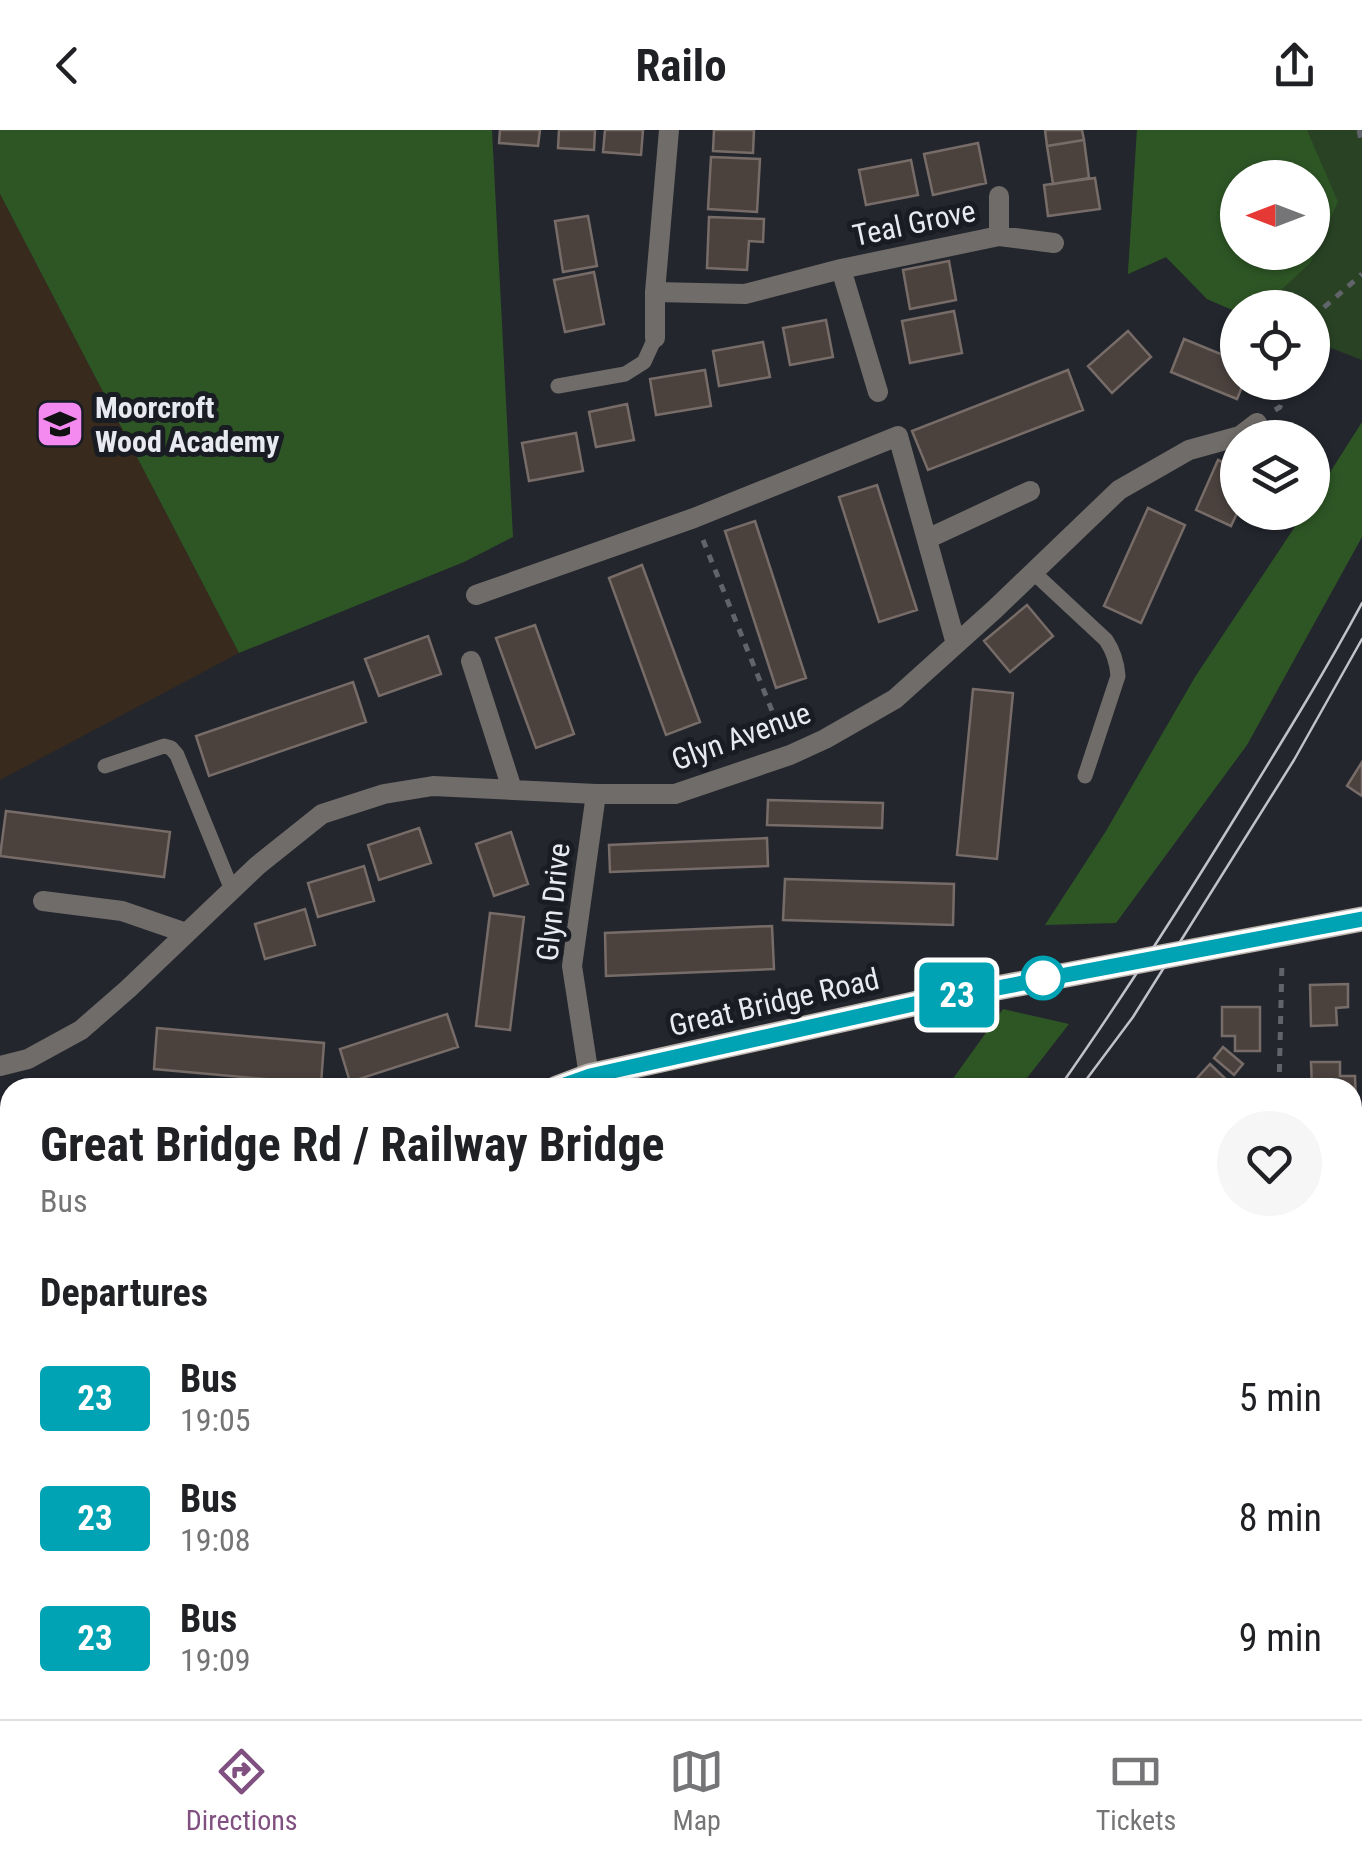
<!DOCTYPE html>
<style>
:root{--surface:#fff;--page:#f6f6f6;--text:#202124;--muted:#757577;--line:#e0e0e0;--accent:#7f5080}
body{margin:0;font-family:"Roboto Condensed",sans-serif;background:var(--page);color:var(--text);height:100vh;display:flex;flex-direction:column;font-size:38px;white-space:nowrap}
*{box-sizing:border-box;margin:0}
p{font-size:32px;color:var(--muted)}
.icon{flex:none;width:55px;height:55px;fill:none;stroke:currentColor;stroke-width:2;stroke-linecap:round;stroke-linejoin:round}
.map{position:relative;flex:1;overflow:hidden}
.side{position:absolute;left:0px;top:948px;width:1362px;height:642px;display:flex;flex-direction:column;background:var(--surface);border-radius:30px 30px 0 0;box-shadow:0 2px 8px #0004}
.side>*{flex:none}
.badge{padding:0 20px;border-radius:8px;font-size:35px;line-height:65px}
.needle{width:65px;rotate:270deg}
.tools{position:absolute;left:1220px;top:30px;display:grid;gap:20px}
.tools a{display:grid;place-items:center;width:110px;height:110px;border-radius:50%;background:var(--surface);box-shadow:0 2px 8px #0004;font-size:50px}
.map>.badge{position:absolute;translate:-50% -50%;box-shadow:0 0 0 5px #fff}
h2{padding:0 40px;font-size:38px;line-height:90px}
.round{display:grid;place-items:center;flex:none;width:105px;height:105px;border-radius:52px;background:var(--page)}
.head{display:flex;align-items:center;justify-content:space-between;height:170px;padding:0 40px}
h1{font-size:48px;font-weight:700;line-height:75px}
ul{padding:0;list-style:none}
li{display:flex;align-items:center;gap:30px;height:120px;padding:0 40px}
li div{flex:1}
li b{display:block;font-size:38px}
li em{font-style:normal}
li .badge{min-width:110px;font-weight:700;text-align:center}
header{display:flex;justify-content:space-between;align-items:center;height:130px;padding:0 40px;background:var(--surface);font-size:45px;font-weight:700}
.dock{display:flex;justify-content:space-around;align-items:center;height:140px;border-top:2px solid var(--line);background:var(--surface);font-size:28px;color:var(--muted)}
.dock a{display:grid;justify-items:center;gap:5px}
.dock .selected{color:var(--accent)}
.map>svg:first-child{display:block}
</style>
<header><svg class="icon" aria-label="back" viewBox="0 0 24 24"><path d="M15 5l-7 7 7 7"/></svg>Railo<svg class="icon" aria-label="share" viewBox="0 0 24 24"><path d="M12 15V3M7 8l5-5 5 5M5 13v7h14v-7"/></svg></header>
<div class="map">
<svg width="1362" height="1589" viewBox="0 0 1362 1589">
<rect width="100%" height="100%" fill="#23262d"/>
<path fill="#382a1d" d="M0,64L239,523L0,650Z"/>
<path fill="#294224" fill-rule="evenodd" d="M1137,0H1362V230L1313,211L1312,178H1238L1237,182L1207,169L1166,127L1128,144ZM1238,48H1312V122H1238Z"/>
<path fill="#2e5625" fill-rule="evenodd" d="M0,0H492L513,407L464,432L239,523L0,64Z
M1137,0H1307L1338,72L1310,133L1263,177L1238,178L1237,182L1207,169L1166,127L1128,144ZM1238,48H1312V122H1238Z
M1362,292V407L1247,615L1116,793L1045,795L1106,701L1195,547L1304,383L1312,382L1313,369Z
M1003,879L1069,894L1020,957H947Z
M411,1580H498L491,1589H404Z"/>
<path fill="#4b423e" stroke="#776c68" stroke-width="2.5" d="M500,0H540L538,16L499,13Z
M559,0H595L594,20L558,18Z
M605,0H643L641,25L603,22Z
M714,0H754L753,23L713,21Z
M1045,0H1082L1084,10L1047,16Z
M1084,10L1089,48L1053,54L1047,16Z
M978,13L986,53L933,65L924,24Z
M711,27L760,29L757,82L708,79Z
M911,30L918,65L866,75L859,40Z
M1095,48L1100,79L1048,86L1044,55Z
M588,86L597,136L563,142L555,91Z
M709,87L764,89L763,112L749,111L747,140L707,138Z
M949,131L956,170L910,179L903,140Z
M594,142L604,194L565,202L554,150Z
M954,181L962,223L910,233L902,191Z
M826,190L833,227L790,235L783,198Z
M1128,201L1151,227L1112,263L1088,236Z
M1184,209L1238,231V252H1244L1237,269L1171,242Z
M763,212L770,247L719,256L713,221Z
M705,240L711,276L656,285L650,249Z
M1068,240L1083,280L928,340L912,301Z
M627,274L634,310L596,317L589,282Z
M576,303L583,341L529,351L522,313Z
M1218,330L1238,339V381L1231,396L1196,380Z
M877,355L917,480L879,492L839,367Z
M1148,378L1185,395L1141,493L1104,476Z
M755,391L806,548L776,558L725,401Z
M642,435L700,592L666,605L609,448Z
M1027,475L1053,506L1010,542L984,511Z
M535,495L574,604L536,618L496,508Z
M428,506L441,544L379,566L365,529Z
M353,552L366,592L209,646L196,606Z
M973,559L1013,563L997,729L957,725Z
M1362,632V666L1347,656Z
M768,670L883,673L882,698L767,695Z
M6,681L170,702L164,747L0,726Z
M419,698L431,733L379,750L368,715Z
M511,702L528,754L494,766L476,714Z
M767,708L768,736L610,742L609,715Z
M364,736L374,771L318,787L308,753Z
M785,749L954,754L953,795L783,790Z
M305,779L315,815L265,829L255,794Z
M490,783L524,787L510,900L476,896Z
M772,796L774,839L606,846L605,803Z
M1348,854V877L1336,878L1337,895L1311,896L1310,855Z
M1222,877H1260V921H1235V906H1222Z
M447,884L458,917L350,952L340,919Z
M157,898L324,913L321,954L154,939Z
M1223,917L1243,934L1234,945L1214,928Z
M1311,932H1340V946H1355L1356,975L1352,976V958H1312Z
M1210,934L1235,958H1188Z
M0,977L10,978V1019L0,1018Z
M10,1287V1314L0,1293Z
M1,1492L10,1509V1529L0,1534Z
M87,1580H103L114,1589H79Z
M271,1580H325L316,1589H263Z
M729,1580H790L782,1589H739Z"/>
<g fill="none" stroke-linecap="round" stroke-linejoin="round">
<path stroke="#61646a" stroke-width="5" stroke-dasharray="8 8" stroke-linecap="butt" d="M1359,0L1362,16
M1312,188L1362,144
M1275,280L1280,277L1288,252
M703,410L781,603
M1279,958L1282,831"/>
<path stroke="#706c69" stroke-width="15" d="M558,256L625,244L644,232L655,208
M1033,442L1106,510C1114,522 1117,532 1118,546L1085,646
M105,636L164,616L171,618L177,625L232,760"/>
<path stroke="#706c69" stroke-width="20" d="M999,106L1054,113
M841,139L878,262
M655,162L745,164L841,139L999,106V66
M655,208V162L669,0
M927,409L1030,361
M476,465L694,388L898,306L956,514
M471,531L512,659
M43,771L122,781L186,803
M0,936L28,929L81,900L128,859L257,736L322,684L384,664L433,656L596,664H675L790,625L825,609L895,569L995,479L1119,360L1189,320L1240,306L1257,293
M589,946L572,836L596,664
M1352,1001H1362
M1352,1151H1362
M1352,1573H1362
M1168,1580V1589
M5,1589L22,1580
M827,1589L836,1580"/>
<path stroke="#bbb3ad" stroke-width="25" d="M557,958L589,946L918,873L1362,789
M0,1182L10,1178"/>
<path stroke="#c1c2c9" stroke-width="2.5" d="M1059,958C1125,864 1186,768 1246,670C1286,605 1326,540 1362,473
M1080,958L1133,887L1294,630L1362,509
M527,1589L535,1580
M548,1589L556,1580"/>
</g>
<g fill="none" stroke-linecap="round" stroke-linejoin="round">
<g stroke="#fff" stroke-width="22">
<path id="line" d="M556,958L590,946L918,873L1362,789"/>
</g>
<use href="#line" stroke="#00a3b4" stroke-width="15"/>
</g>
<defs>
<g id="school-square" transform="scale(2.5)"><rect x="-9" y="-9" width="18" height="18" rx="4" fill="#f489f0" stroke="#1a1c24"/><path d="M0-5L7-2L0 1L-7-2ZM-4 1L0 2.5L4 1V4Q0 6-4 4Z" fill="#111"/></g>
</defs>
<g fill-rule="evenodd">
<use href="#school-square" x="60" y="294"/>
</g>
<circle fill="#fff" stroke="#00a3b4" stroke-width="5" cx="1043" cy="848" r="20"/>
<g text-anchor="middle" dominant-baseline="central" stroke-width="10" stroke-linejoin="round" paint-order="stroke">
<g font-size="30" fill="#e9eaf0" stroke="#1a1c24">
<text transform="translate(914 93) rotate(-12)">Teal Grove</text>
<text transform="translate(741 606) rotate(-20)">Glyn Avenue</text>
<text transform="translate(553 772) rotate(-84)">Glyn Drive</text>
<text transform="translate(774 872) rotate(-13)">Great Bridge Road</text>
</g>
<g font-size="30" font-weight="bold" fill="#e9eaf0" stroke="#1a1c24" text-anchor="start">
<text x="95" y="277">Moorcroft<tspan x="95" dy="34">Wood Academy</tspan></text>
</g>
</g>
</svg>
<div class="tools">
<a><svg class="needle" viewBox="-14 -14 28 28"><path d="M0-13l5 13h-10z" fill="#e53935"/><path d="M0 13l5-13h-10z" fill="#757577"/></svg></a>
<a><svg class="icon" aria-label="locate" viewBox="0 0 24 24"><circle cx="12" cy="12" r="6"/><path d="M12 2v4M12 18v4M2 12h4M18 12h4"/></svg></a>
<a><svg class="icon" aria-label="layers" viewBox="0 0 24 24"><path d="M12 4l9 5-9 5-9-5zM3 14l9 5 9-5"/></svg></a>
</div>
<b class="badge" style="left:957px;top:865px;background:#00a3b4;color:#fff">23</b>
<section class="side">
<div class="head"><div><h1>Great Bridge Rd / Railway Bridge</h1><p>Bus</p></div><a class="round"><svg class="icon" aria-label="heart" viewBox="0 0 24 24"><path d="M12 20l-8-8c-3-5 5-10 8-4 3-6 11-1 8 4z"/></svg></a></div>
<h2>Departures</h2>
<ul>
<li><span class="badge" style="background:#00a3b4;color:#fff">23</span><div><b>Bus</b><p>19:05</p></div><em>5 min</em></li>
<li><span class="badge" style="background:#00a3b4;color:#fff">23</span><div><b>Bus</b><p>19:08</p></div><em>8 min</em></li>
<li><span class="badge" style="background:#00a3b4;color:#fff">23</span><div><b>Bus</b><p>19:09</p></div><em>9 min</em></li>
</ul>
</section>
</div>
<nav class="dock">
<a class="selected"><svg class="icon" aria-label="directions" viewBox="0 0 24 24"><path d="M12 3l9 9-9 9-9-9zM9 14v-3h6M13 9l2 2-2 2"/></svg>Directions</a>
<a><svg class="icon" aria-label="map" viewBox="0 0 24 24"><path d="M3 6l6-2 6 2 6-2v14l-6 2-6-2-6 2zM9 4v14M15 6v14"/></svg>Map</a>
<a><svg class="icon" aria-label="tickets" viewBox="0 0 24 24"><path d="M3 7h18v10H3zM15 7v10"/></svg>Tickets</a>
</nav>
